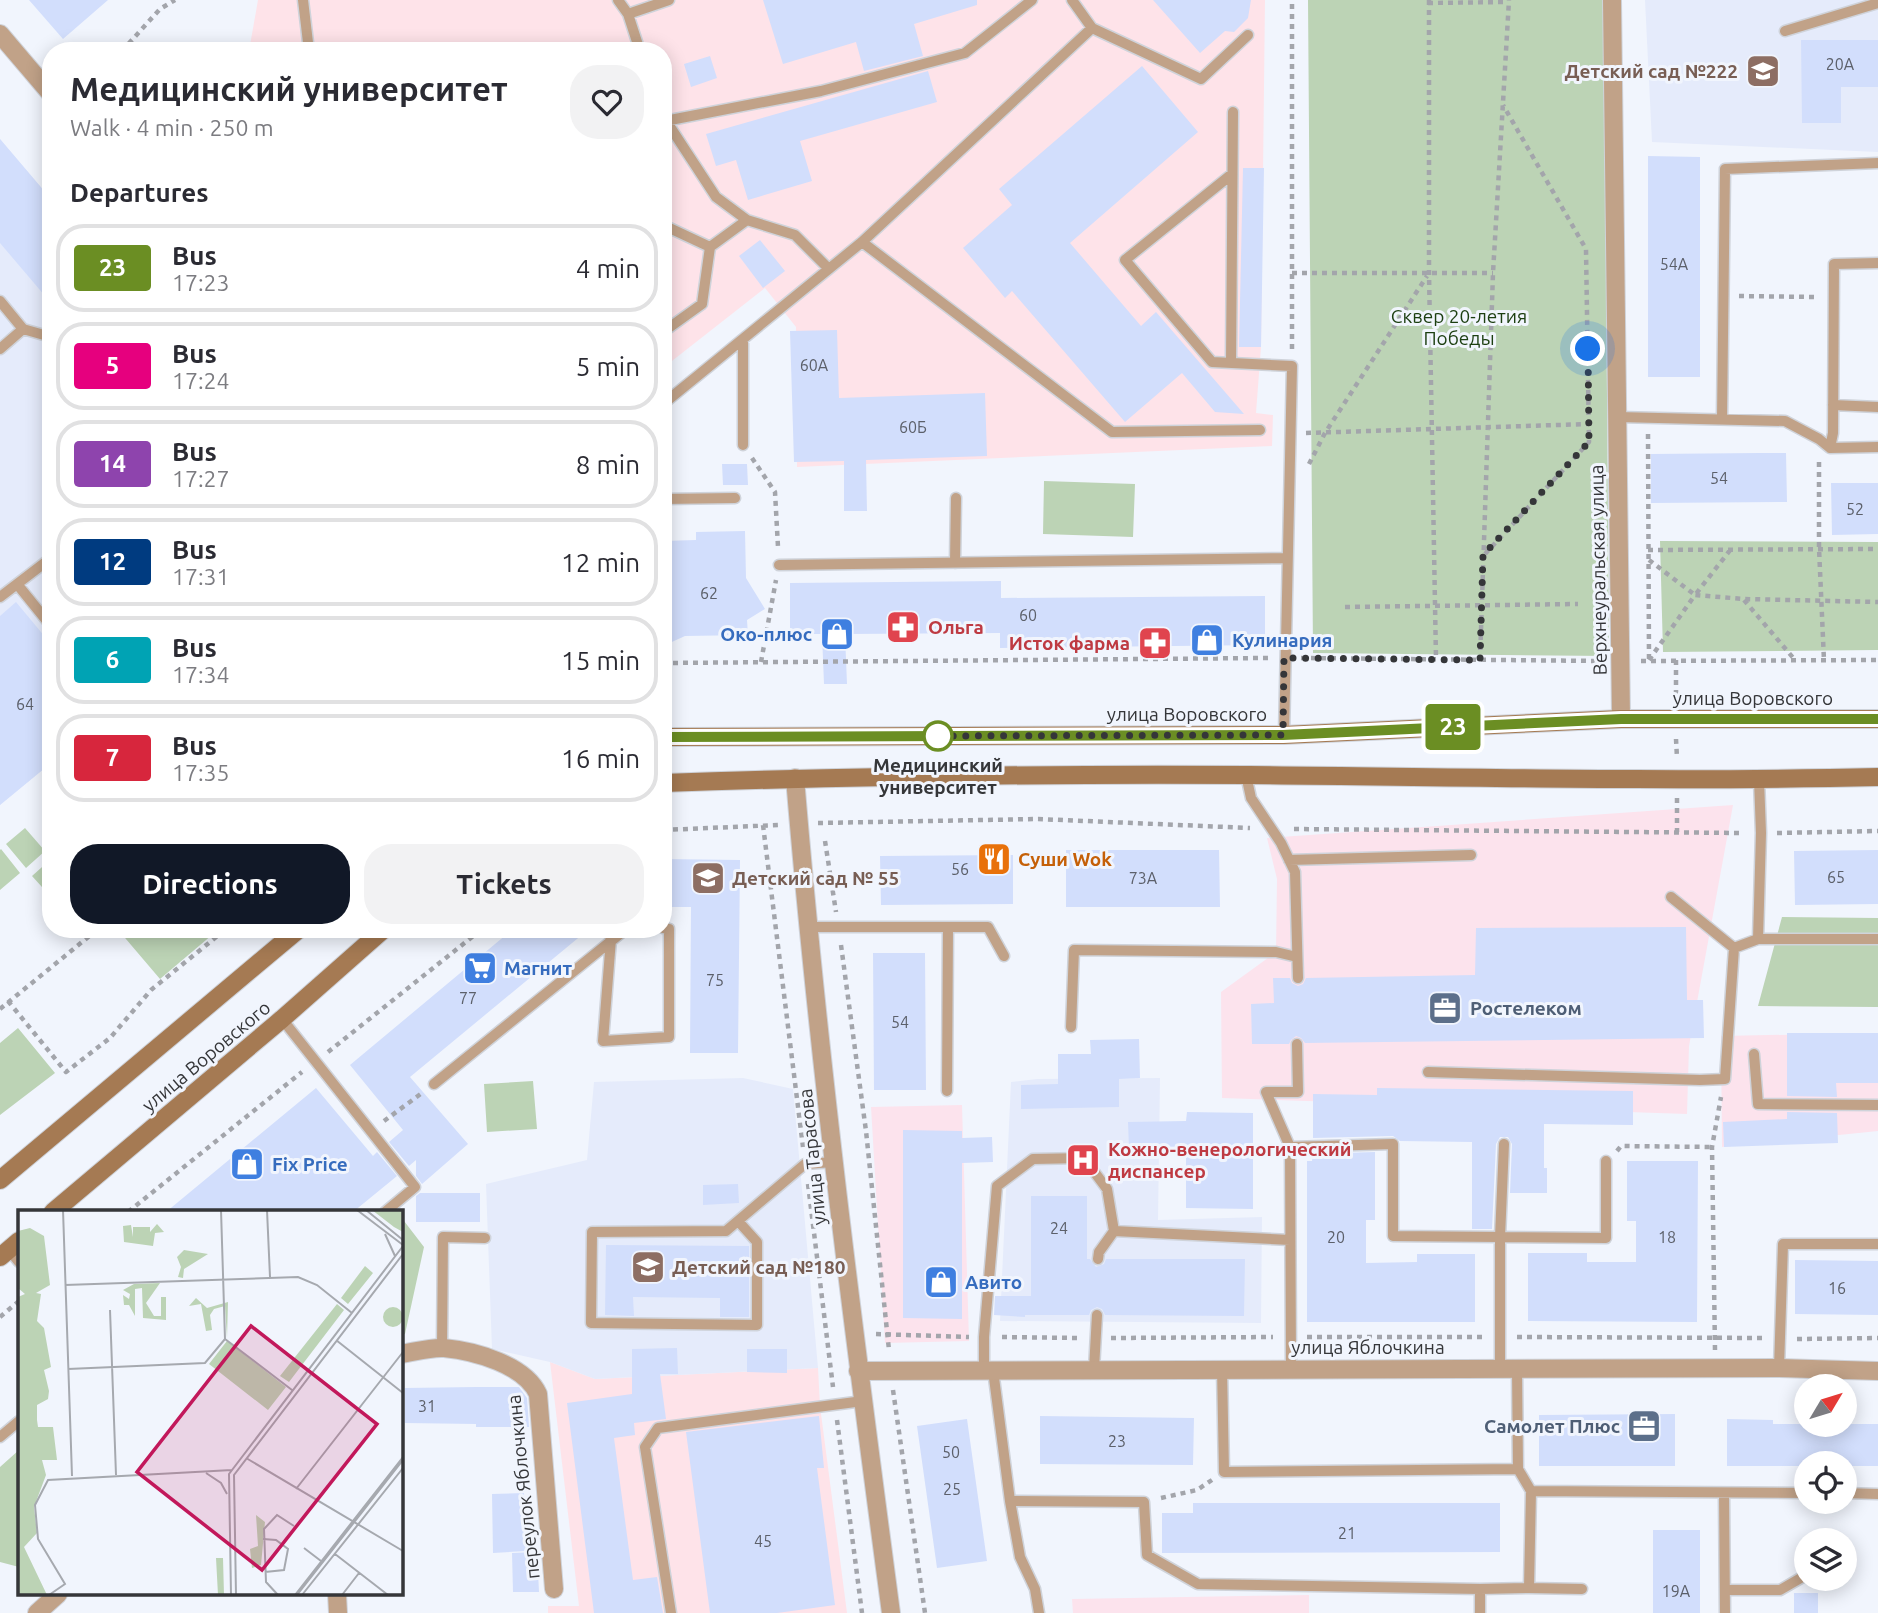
<!DOCTYPE html>
<meta charset="utf-8">
<style>
:root{--surface:#fff;--page:#f2f2f3;--text:#2b2b33;--muted:#7c7c81;--line:#e1e1e2;--accent:#111827}
body{margin:0;font-family:Ubuntu,sans-serif;background:var(--page);color:var(--text);height:100vh;display:flex;flex-direction:column;font-size:26px;white-space:nowrap}
*{box-sizing:border-box;margin:0}
p{font-size:23px;color:var(--muted)}
.icon{flex:none;width:38px;height:38px;fill:none;stroke:currentColor;stroke-width:2;stroke-linecap:round;stroke-linejoin:round}
.map{position:relative;flex:1;overflow:hidden}
.side{position:absolute;left:42px;top:42px;width:630px;height:896px;display:flex;flex-direction:column;background:var(--surface);border-radius:28px;box-shadow:0 4px 18px #0003}
.side>*{flex:none}
.badge{padding:0 14px;border-radius:5px;font-size:24px;line-height:46px}
.needle{width:46px;rotate:52deg}
.controls{position:absolute;left:1794px;top:1374px;display:grid;gap:14px}
.controls a{display:grid;place-items:center;width:63px;height:63px;border-radius:50%;background:var(--surface);box-shadow:0 4px 18px #0003;font-size:35px}
.you{position:absolute;width:35px;height:35px;margin:-18px;border:5px solid #fff;border-radius:50%;background:#1a73e8;box-shadow:0 0 0 10px #1a73e833}
.map>.badge{position:absolute;translate:-50% -50%;box-shadow:0 0 0 4px #fff}
h2{padding:0 28px;font-size:26px;line-height:63px}
.round{display:grid;place-items:center;flex:none;width:74px;height:74px;border-radius:28px;background:var(--page)}
.head{display:flex;align-items:center;justify-content:space-between;height:119px;padding:0 28px}
h1{font-size:33px;font-weight:600;line-height:52px}
.primary-button{display:flex;gap:14px;margin-top:auto;padding:14px 28px}
.primary-button a{flex:1;height:80px;border-radius:28px;background:var(--accent);color:#fff;font-size:28px;font-weight:600;line-height:80px;text-align:center}
.primary-button a+a{background:var(--page);color:var(--text)}
ul{padding:0;list-style:none}
li{display:flex;align-items:center;gap:21px;height:88px;margin:0 14px 10px;padding:0 14px;border:4px solid var(--line);border-radius:28px}
li div{flex:1}
li b{display:block;font-size:26px}
li em{font-style:normal}
li .badge{min-width:77px;font-weight:700;text-align:center}
.map>svg:first-child{display:block}
</style>
<div class="map">
<svg width="1878" height="1613" viewBox="0 0 1878 1613">
<rect width="100%" height="100%" fill="#f1f5fd"/>
<path fill="#fce3ed" d="M1733,805L1689,1046L1687,1114L1222,1098L1221,992L1276,952L1277,879L1267,838Z
M1878,1033V1131L1722,1147L1721,1036Z
M962,1105L969,1341L885,1343L871,1107Z
M1309,1595V1613H1073L1072,1599Z"/>
<path fill="#fee3e9" d="M258,0H1265L1261,347L1256,413L1273,415L1272,446L797,467L796,327L765,288L663,368V51H249Z
M550,1362L595,1379L818,1368L820,1406L847,1613H548V1606H579Z"/>
<path fill="#e5ebfb" d="M1645,0H1878V152L1652,142Z
M0,139L51,199V763L0,805Z
M743,1078L793,1089L818,1368L595,1379L550,1362L492,1349L486,1184L587,1160L594,1082Z
M1160,1078L1158,1220L1262,1217L1261,1323L1000,1321L1011,1082L1037,1079Z"/>
<path fill="#bcd3b5" d="M1308,0H1604L1609,656L1313,653Z
M1044,481L1135,484L1133,537L1043,534Z
M1660,541L1878,542V650L1663,652Z
M25,828L45,851L26,868L6,844Z
M1,849L20,873L0,890V850Z
M51,859V897L32,876Z
M1782,917L1878,918V1007L1758,1006Z
M124,929H219L160,979L120,932Z
M18,1028L55,1073L0,1115V1043Z
M533,1081L537,1129L487,1132L484,1084Z
M401,1217L424,1247L405,1334L401,1335Z
M19,1450V1567L0,1562V1467Z"/>
<path fill="#d2defc" d="M29,0H108L63,39Z
M763,0H977V5L914,24L923,56L864,71L856,42L783,64Z
M1153,0H1251L1248,18L1234,32L1225,31L1200,53Z
M1801,40H1878V87H1841V123H1802Z
M710,56L717,78L691,87L684,64Z
M1142,66L1198,132L1070,243L1141,326L1156,312L1244,414L1215,412L1182,373L1125,422L1012,291L1005,298L963,248L1012,205L999,189Z
M928,71L937,102L800,141L812,181L748,200L736,160L716,166L706,134Z
M0,139L51,199V303L0,243Z
M1648,156L1700,157V377H1648Z
M1243,168H1264L1261,347H1239Z
M760,240L785,271L763,288L739,256Z
M837,330L839,398L985,393L987,456L866,460L867,511H844V461L794,462L790,331Z
M1759,453H1786L1787,502L1651,503V454Z
M722,464H747L748,485H723Z
M1831,483H1878V534L1832,535Z
M745,531L746,578L765,609L747,620L748,635L685,636L663,646V541L696,540V532Z
M1001,581V598L1265,596V645L1000,648V633L845,634L847,684H824L822,634H790V583Z
M16,602L51,644V763L0,805V616Z
M1066,850H1219L1220,907H1066Z
M1878,850V904L1795,905L1794,851Z
M1013,855V904L881,905L880,856Z
M663,859L740,860L738,1053H690L691,907H663Z
M1686,927L1687,1000H1703L1704,1038L1305,1043L1301,1038L1296,1036L1291,1040L1289,1044H1252L1251,1004L1274,1003L1273,978H1290L1292,983L1298,986L1303,984L1306,978L1475,975L1476,928Z
M513,929H589L410,1077L468,1144L422,1184L416,1176V1160L409,1166L389,1142L403,1130L350,1065Z
M873,953H925L926,1090H874Z
M1787,1033H1878V1083H1836L1837,1097L1787,1096Z
M1139,1039L1140,1078L1119,1079V1107L1021,1109V1085L1058,1084V1054H1091L1090,1040Z
M316,1088L373,1156L377,1152L397,1176L353,1212H166Z
M1377,1088L1633,1091V1125L1544,1124V1168H1547V1193H1510L1512,1144L1508,1137H1500L1496,1144L1492,1229H1472V1142L1400,1141L1393,1136L1313,1138V1094L1377,1095Z
M1187,1112L1253,1113V1209L1186,1208V1147L1129,1148L1128,1122L1186,1121Z
M1787,1112L1837,1113L1838,1143L1724,1147L1723,1122L1787,1119Z
M903,1130L962,1131V1138L992,1137L993,1162L962,1163V1319L903,1318Z
M1375,1152V1220H1366V1263L1417,1262V1254H1475V1322H1307V1161H1312L1313,1154Z
M1627,1161H1698L1697,1322L1528,1321V1253H1587V1262H1636V1221H1627Z
M738,1184L739,1203L703,1205V1185Z
M420,1193H480V1222H416V1196Z
M1031,1196H1087V1259H1090L1096,1267L1104,1264L1106,1259H1245L1244,1316L1105,1315L1102,1309L1097,1307L1091,1310L1089,1315H1025V1317L994,1315L995,1296H1031Z
M606,1245L749,1246V1317H720V1298L633,1297L634,1316L605,1315Z
M1795,1260L1878,1261V1315L1795,1314Z
M677,1348L678,1374H660L666,1419L634,1423L635,1435L614,1438L633,1580L657,1577L663,1613H594L567,1403L632,1394V1349Z
M747,1349H787V1373L747,1372Z
M476,1387H519L527,1398L529,1427H476V1424L405,1423V1388Z
M1675,1414V1466H1539V1415Z
M819,1416L824,1468H817L835,1605L777,1613H710L686,1432Z
M1040,1416L1194,1418L1193,1465L1040,1464Z
M967,1419L987,1561L937,1568L917,1426Z
M1727,1419L1773,1420V1424H1878V1466H1844V1463H1806V1466H1727Z
M524,1493L526,1551L493,1553L492,1494Z
M1193,1503H1500V1552L1162,1553V1513H1193Z
M1653,1530H1700V1613H1653Z
M537,1552L539,1592H513L512,1553Z
M1794,1593H1818V1613H1794Z"/>
<g fill="none" stroke-linecap="round" stroke-linejoin="round">
<g stroke="#cfd3da" stroke-width="13">
<path id="service" d="M303,0L309,51
M618,0L628,14L640,51
M1072,0L1092,28L1201,79L1248,35
M628,14L669,0
M1785,31L1878,3
M663,116L716,197L747,220L795,235L829,269
M665,121L821,91L965,53L1032,0
M1232,174L1125,260L1212,362L1292,366L1284,735
M663,225L710,247L747,220
M862,242L1112,432L1260,430
M1878,263L1834,264L1833,433L1830,448L1878,447
M0,301L23,329L0,349
M23,329L51,337
M663,332L702,304L710,247
M743,339V445
M1231,363L1233,112
M663,404L862,242L1092,28
M1833,405L1878,407
M1618,417L1785,421L1819,439L1830,448
M1722,419L1725,169L1878,163
M663,499L735,498
M955,563L956,498
M779,565L1287,558
M17,584L51,626
M0,597L51,558
M1246,775L1251,798L1281,843L1295,872L1298,978
M1289,860L1471,855
M1671,897L1734,948L1758,939L1761,833L1759,780
M808,927H988L1004,956
M607,929L611,939L603,1041L669,1037V929L663,928
M1758,939H1878
M282,1019L415,1187L385,1212
M1071,1027L1074,950L1276,952L1297,957
M1754,1054L1758,1104L1878,1105
M1428,1072L1700,1080L1725,1079L1734,948
M434,1084L626,929
M947,1091L948,927
M1290,1147L1266,1092H1298L1297,1044
M738,1221L757,1242V1325L591,1323L592,1232L726,1231L805,1164L834,1162
M9,1250L19,1262
M1098,1259L1099,1252L1114,1231
M442,1348L443,1237L485,1238
M1222,1368L1224,1472L1518,1469
M1291,1368L1290,1147L1393,1144V1236L1606,1238V1161
M1500,1368V1237L1504,1144
M1779,1368L1783,1244H1878
M1094,1369L1097,1315
M984,1370V1337L997,1186L1033,1159L1084,1158L1107,1189L1114,1231L1290,1240
M993,1370L1010,1501L1020,1557L1035,1589L1039,1613
M0,1437L19,1421
M1531,1491L1806,1493
M1724,1493L1725,1613
M1844,1493L1878,1494
M1010,1501L1144,1502L1147,1555L1198,1584L1480,1589L1529,1588L1531,1491L1518,1469L1517,1369
M1529,1588L1582,1589
M1480,1589V1613
M1725,1590H1780L1806,1575
M671,1613L645,1447L658,1428L863,1401"/>
</g>
<g stroke="#cfd3da" stroke-width="20">
<path id="minor" d="M1612,0L1621,719
M0,34L51,94
M795,778C818,1057 854,1335 891,1613
M401,1354C414,1352 431,1347 444,1348C475,1351 525,1365 538,1394L554,1589
M858,1371L1779,1368L1878,1371
M337,1594L338,1613
M37,1613L58,1594"/>
</g>
<g stroke="#cfd3da" stroke-width="20">
<path id="secondary" d="M663,737L1284,735L1621,719H1878
M663,783C858,776 1054,774 1249,775C1459,777 1668,782 1878,777
M0,1180L299,929
M53,1212L282,1019L384,929
M0,1257L19,1241"/>
</g>
<path stroke="#a3a5ab" stroke-width="4.5" stroke-dasharray="5 5" stroke-linecap="butt" d="M1429,0V273L1436,659
M1428,3L1508,2
M122,51L160,9L175,0
M1292,273H1493
M1739,296L1817,297
M1292,349V0
M1306,433L1589,424
M1648,434L1649,660
M752,458L775,492L778,547
M1819,462V548L1824,661
M1309,464L1325,433L1427,276
M1648,550L1878,549
M1485,554L1589,442L1586,249L1503,105
M1649,560L1695,595L1731,549
M1744,600L1795,660
M1345,607L1578,604
M1301,658L1601,661
M1480,660L1493,273L1509,0
M1649,660L1695,595L1744,599L1878,602
M1676,660V698
M1641,661L1878,660
M761,662L776,580
M663,663L1268,658
M1676,739L1677,758
M1677,798V832
M818,823L1038,819L1250,828
M763,825L803,1147
M1294,829L1743,833
M663,830L778,825
M1777,833L1878,831
M825,841L836,912
M841,945L866,1131L889,1350
M8,1001L66,1072L110,1038L151,990L226,929
M0,1009L98,929
M328,1052L482,929
M384,1121L422,1093
M1617,1151L1621,1146L1712,1147
M808,1184L833,1387
M128,1212L302,1072
M0,1317L19,1301
M876,1334L969,1337
M1002,1337L1081,1338
M1307,1337H1483
M1517,1337L1763,1338
M1111,1338L1273,1337
M1797,1339L1878,1338
M1715,1350L1712,1147L1721,1097
M893,1390L925,1613
M837,1420L862,1613
M1161,1498L1197,1490L1212,1480"/>
<use href="#service" stroke="#c1a288" stroke-width="10"/>
<use href="#minor" stroke="#c1a288" stroke-width="18"/>
<use href="#secondary" stroke="#a57a53" stroke-width="18"/>
</g>
<g fill="none" stroke-linecap="round" stroke-linejoin="round">
<g stroke="#fff" stroke-width="16">
<path id="line" d="M663,737L1283,735L1621,719H1878"/>
</g>
<use href="#line" stroke="#6b8e23" stroke-width="10"/>
<path stroke="#353639" stroke-width="7" stroke-dasharray="0 12.6" d="M938,736H933L1283,735L1284,658L1480,660L1483,555L1589,442L1588,349"/>
</g>
<defs>
<g id="school-square" transform="scale(1.75)"><rect x="-9" y="-9" width="18" height="18" rx="4" fill="#8d6e63" stroke="#f1f5fd"/><path d="M0-5L7-2L0 1L-7-2ZM-4 1L0 2.5L4 1V4Q0 6-4 4Z" fill="#fff"/></g>
<g id="pharmacy-square" transform="scale(1.75)"><rect x="-9" y="-9" width="18" height="18" rx="4" fill="#e0444e" stroke="#f1f5fd"/><path d="M-2-6h4v4h4v4h-4v4h-4v-4h-4v-4h4Z" fill="#fff"/></g>
<g id="shop-square" transform="scale(1.75)"><rect x="-9" y="-9" width="18" height="18" rx="4" fill="#3f7fe0" stroke="#f1f5fd"/><path d="M-5-2.5h2.3a2.7 3.5 0 0 1 5.4 0H5L5.5 6h-11ZM-1.5-2.5h3a1.5 2.3 0 0 0-3 0Z" fill="#fff"/></g>
<g id="restaurant-square" transform="scale(1.75)"><rect x="-9" y="-9" width="18" height="18" rx="4" fill="#e8710a" stroke="#f1f5fd"/><path d="M-5-6h1v4h1v-4h1v4h1v-4h1v5L-1.5 .5V6h-2V.5L-5-1ZM5-6V6H3V1.5H1.5Q1.5-4 5-6Z" fill="#fff"/></g>
<g id="supermarket-square" transform="scale(1.75)"><rect x="-9" y="-9" width="18" height="18" rx="4" fill="#3f7fe0" stroke="#f1f5fd"/><path d="M-6-5.5h2.5l.6 2H6L4.5 2H-2.5L-4.4-4H-6ZM-1.5 3.2a1.3 1.3 0 1 0 .1 0ZM3 3.2a1.3 1.3 0 1 0 .1 0Z" fill="#fff"/></g>
<g id="office-square" transform="scale(1.75)"><rect x="-9" y="-9" width="18" height="18" rx="4" fill="#5c6f8a" stroke="#f1f5fd"/><path d="M-6-3h4V-5.5h4V-3h4V5H-6ZM-1-4.5V-3h2v-1.5ZM-6 0V1H6V0Z" fill="#fff"/></g>
<g id="hospital-square" transform="scale(1.75)"><rect x="-9" y="-9" width="18" height="18" rx="4" fill="#e0444e" stroke="#f1f5fd"/><path d="M-5-5h3v3.5h4V-5h3V5h-3V1.5h-4V5h-3Z" fill="#fff"/></g>
</defs>
<g fill-rule="evenodd">
<use href="#school-square" x="1763" y="71"/>
<use href="#pharmacy-square" x="903" y="627"/>
<use href="#shop-square" x="837" y="634"/>
<use href="#shop-square" x="1207" y="640"/>
<use href="#pharmacy-square" x="1155" y="643"/>
<use href="#restaurant-square" x="994" y="859"/>
<use href="#school-square" x="708" y="878"/>
<use href="#supermarket-square" x="480" y="968"/>
<use href="#office-square" x="1445" y="1008"/>
<use href="#hospital-square" x="1083" y="1160"/>
<use href="#shop-square" x="247" y="1164"/>
<use href="#school-square" x="648" y="1267"/>
<use href="#shop-square" x="941" y="1282"/>
<use href="#office-square" x="1644" y="1426"/>
</g>
<circle fill="#fff" stroke="#6b8e23" stroke-width="3.5" cx="938" cy="736" r="14"/>
<g text-anchor="middle" dominant-baseline="central" stroke-width="6" stroke-linejoin="round" paint-order="stroke">
<g font-size="16" fill="#5c606a">
<text x="1840" y="64">20А</text>
<text x="1674" y="264">54А</text>
<text x="814" y="365">60А</text>
<text x="913" y="427">60Б</text>
<text x="1719" y="478">54</text>
<text x="1855" y="509">52</text>
<text x="709" y="593">62</text>
<text x="1028" y="615">60</text>
<text x="25" y="704">64</text>
<text x="960" y="869">56</text>
<text x="1836" y="877">65</text>
<text x="1143" y="878">73А</text>
<text x="715" y="980">75</text>
<text x="468" y="998">77</text>
<text x="900" y="1022">54</text>
<text x="1059" y="1228">24</text>
<text x="1336" y="1237">20</text>
<text x="1667" y="1237">18</text>
<text x="1837" y="1288">16</text>
<text x="427" y="1406">31</text>
<text x="1117" y="1441">23</text>
<text x="951" y="1452">50</text>
<text x="952" y="1489">25</text>
<text x="1347" y="1533">21</text>
<text x="763" y="1541">45</text>
<text x="1676" y="1591">19А</text>
</g>
<g font-size="19" font-weight="bold" fill="#785e54" stroke="#f1f5fd" text-anchor="start">
<text x="1738" y="71" text-anchor="end">Детский сад №222</text>
<text x="732" y="878">Детский сад № 55</text>
<text x="672" y="1267">Детский сад №180</text>
</g>
<g font-size="19" fill="#1c3f11" stroke="#f1f5fd">
<text x="1459" y="316">Сквер 20-летия<tspan x="1459" dy="22">Победы</tspan></text>
</g>
<g font-size="19" fill="#353639" stroke="#f1f5fd">
<text transform="translate(1598 570) rotate(-91)">Верхнеуральская улица</text>
<text x="1753" y="698">улица Воровского</text>
<text x="1187" y="714">улица Воровского</text>
<text transform="translate(206 1056) rotate(-40)">улица Воровского</text>
<text transform="translate(812 1157) rotate(-96)">улица Тарасова</text>
<text x="1368" y="1347">улица Яблочкина</text>
<text transform="translate(523 1487) rotate(-96)">переулок Яблочкина</text>
</g>
<g font-size="19" font-weight="bold" fill="#be3a42" stroke="#f1f5fd" text-anchor="start">
<text x="928" y="627">Ольга</text>
<text x="1130" y="643" text-anchor="end">Исток фарма</text>
<text x="1108" y="1149">Кожно-венерологический<tspan x="1108" dy="22">диспансер</tspan></text>
</g>
<g font-size="19" font-weight="bold" fill="#366cbe" stroke="#f1f5fd" text-anchor="start">
<text x="812" y="634" text-anchor="end">Око-плюс</text>
<text x="1232" y="640">Кулинария</text>
<text x="504" y="968">Магнит</text>
<text x="272" y="1164">Fix Price</text>
<text x="965" y="1282">Авито</text>
</g>
<g font-size="19" font-weight="bold" fill="#353639" stroke="#f1f5fd">
<text x="938" y="765">Медицинский<tspan x="938" dy="22">университет</tspan></text>
</g>
<g font-size="19" font-weight="bold" fill="#c56008" stroke="#f1f5fd" text-anchor="start">
<text x="1018" y="859">Суши Wok</text>
</g>
<g font-size="19" font-weight="bold" fill="#4e5e75" stroke="#f1f5fd" text-anchor="start">
<text x="1470" y="1008">Ростелеком</text>
<text x="1620" y="1426" text-anchor="end">Самолет Плюс</text>
</g>
</g>
<g transform="translate(18 1210)">
<rect width="385" height="385" fill="#f1f5fd"/>
<path d="M354,0H385V22L376,17ZM139,14L146,22L137,23L135,36L106,32L105,16L113,15L115,27V17H132V22ZM12,18L26,26L32,75L18,83L23,84L19,111L26,118L33,157L26,160L31,181L30,189L19,195V210L20,217H35L39,250H24L28,265L16,297L19,323L6,337L29,385H0V87L7,84L0,78V21ZM166,40L190,44L166,59L165,68L160,67L163,57L159,47ZM347,56L355,63L330,94L323,88ZM142,73L128,93L136,106H143V87H148V110L125,108L124,78L117,79V106L111,95H106L105,85L111,89L112,84L105,80L116,74ZM178,88L189,98L210,92L209,128L207,96L196,99L192,105L194,120L188,121L183,94L171,96ZM319,94L326,100L271,172L262,166ZM365 107a10 10 0 1 1 20 0a10 10 0 1 1-20 0ZM209,131L268,177L250,200L191,154ZM238,305L247,312L243,355L234,358L232,339L240,336ZM198,348H205L206,385H200Z" fill="#bcd3b5"/>
<path fill="none" stroke="#a6a9af" stroke-width="2" d="M45,0L54,266M203,0L207,129L274,180M249,0L252,67M339,0L385,35M348,0L385,30M367,24L377,46M47,75L280,67L299,75L334,103M92,100L98,265M318,130L385,183M50,159L187,153L207,129M228,248L385,341M188,263L203,273L209,284M278,279L385,142M245,329L258,330L270,339L266,360L247,362M286,338L303,351M317,344L370,385M31,385L47,374L20,329L17,295L30,270L214,260M213,385L211,264L385,36M218,385L216,265L385,44M260,385L248,372L246,319L259,305L276,316M277,385L385,247M279,385L385,250M284,385L385,258M324,385L341,363"/>
<path fill="#c2185b" fill-opacity="0.15" stroke="#c2185b" stroke-width="3.5" d="M233,116L359,214L244,360L119,262Z"/>
<rect width="385" height="385" fill="none" stroke="#353639" stroke-width="3.5"/>
</g>
</svg>
<div class="controls">
<a><svg class="needle" viewBox="-14 -14 28 28"><path d="M0-13l5 13h-10z" fill="#e53935"/><path d="M0 13l5-13h-10z" fill="#7c7c81"/></svg></a>
<a><svg class="icon" aria-label="locate" viewBox="0 0 24 24"><circle cx="12" cy="12" r="6"/><path d="M12 2v4M12 18v4M2 12h4M18 12h4"/></svg></a>
<a><svg class="icon" aria-label="layers" viewBox="0 0 24 24"><path d="M12 4l9 5-9 5-9-5zM3 14l9 5 9-5"/></svg></a>
</div>
<div class="you" style="left:1588px;top:349px"></div>
<b class="badge" style="left:1453px;top:727px;background:#6b8e23;color:#fff">23</b>
<section class="side">
<div class="head"><div><h1>Медицинский университет</h1><p>Walk · 4 min · 250 m</p></div><a class="round"><svg class="icon" aria-label="heart" viewBox="0 0 24 24"><path d="M12 20l-8-8c-3-5 5-10 8-4 3-6 11-1 8 4z"/></svg></a></div>
<h2>Departures</h2>
<ul>
<li><span class="badge" style="background:#6b8e23;color:#fff">23</span><div><b>Bus</b><p>17:23</p></div><em>4 min</em></li>
<li><span class="badge" style="background:#e6007e;color:#fff">5</span><div><b>Bus</b><p>17:24</p></div><em>5 min</em></li>
<li><span class="badge" style="background:#8e44ad;color:#fff">14</span><div><b>Bus</b><p>17:27</p></div><em>8 min</em></li>
<li><span class="badge" style="background:#003b80;color:#fff">12</span><div><b>Bus</b><p>17:31</p></div><em>12 min</em></li>
<li><span class="badge" style="background:#00a3b4;color:#fff">6</span><div><b>Bus</b><p>17:34</p></div><em>15 min</em></li>
<li><span class="badge" style="background:#d7263d;color:#fff">7</span><div><b>Bus</b><p>17:35</p></div><em>16 min</em></li>
</ul>
<div class="primary-button"><a>Directions</a><a>Tickets</a></div>
</section>
</div>
